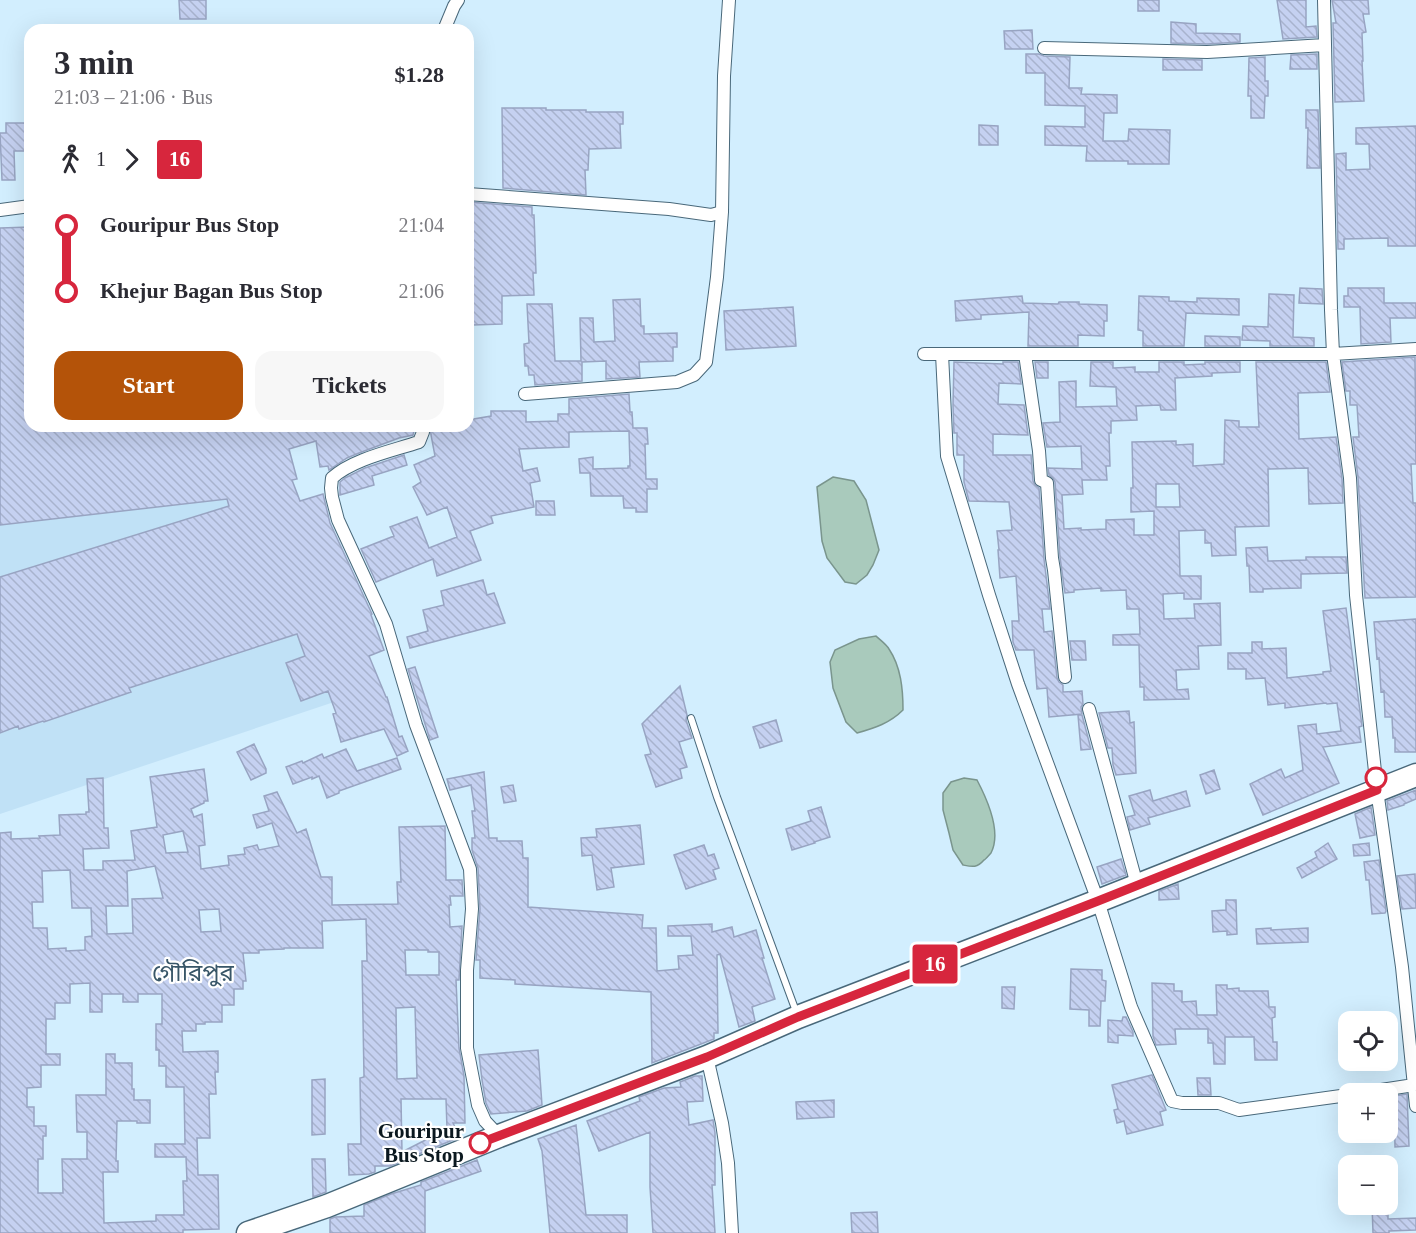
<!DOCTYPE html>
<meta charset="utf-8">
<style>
:root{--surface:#fff;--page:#f7f7f7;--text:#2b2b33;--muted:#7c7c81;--accent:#b45309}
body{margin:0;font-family:"Times New Roman","Noto Sans Bengali",serif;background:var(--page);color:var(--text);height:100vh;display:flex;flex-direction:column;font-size:22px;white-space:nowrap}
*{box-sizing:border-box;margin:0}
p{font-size:20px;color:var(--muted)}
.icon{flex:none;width:33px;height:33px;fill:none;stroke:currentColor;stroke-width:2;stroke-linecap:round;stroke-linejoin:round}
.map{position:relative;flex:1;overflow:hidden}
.sheet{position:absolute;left:24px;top:24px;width:450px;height:408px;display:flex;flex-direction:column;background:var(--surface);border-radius:18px;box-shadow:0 6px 24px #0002}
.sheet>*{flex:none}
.badge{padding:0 12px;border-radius:4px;font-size:21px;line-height:39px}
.controls{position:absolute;left:1338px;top:1011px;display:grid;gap:12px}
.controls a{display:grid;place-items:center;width:60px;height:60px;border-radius:12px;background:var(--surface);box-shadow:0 6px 24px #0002;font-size:30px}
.map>.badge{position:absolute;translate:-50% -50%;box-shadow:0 0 0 3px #fff}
.legs{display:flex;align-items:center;gap:9px;height:66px;padding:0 30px;font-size:20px}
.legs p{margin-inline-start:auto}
.summary{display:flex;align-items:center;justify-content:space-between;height:102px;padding:0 30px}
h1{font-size:33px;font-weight:700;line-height:45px}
.button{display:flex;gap:12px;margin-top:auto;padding:12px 30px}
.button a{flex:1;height:69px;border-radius:18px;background:var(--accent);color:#fff;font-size:24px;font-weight:700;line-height:69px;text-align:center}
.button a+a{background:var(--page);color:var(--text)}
ul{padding:0 30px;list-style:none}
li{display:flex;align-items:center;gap:21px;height:66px;font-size:22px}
li i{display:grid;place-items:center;width:9px;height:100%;margin:0 8px;background:currentColor}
li i::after{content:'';width:15px;height:15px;margin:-8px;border:4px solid;border-radius:50%;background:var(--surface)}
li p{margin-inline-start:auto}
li:first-child i{background:linear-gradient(#0000 50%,currentColor 0)}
li:last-child i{background:linear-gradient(currentColor 50%,#0000 0)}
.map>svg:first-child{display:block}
</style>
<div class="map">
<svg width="1416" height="1233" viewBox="0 0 1416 1233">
<defs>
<pattern id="building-back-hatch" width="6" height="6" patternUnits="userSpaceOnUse" patternTransform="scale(1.5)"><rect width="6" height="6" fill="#c5d1f1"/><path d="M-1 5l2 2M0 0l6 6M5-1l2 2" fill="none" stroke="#a8b3ce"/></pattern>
</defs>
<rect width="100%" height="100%" fill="#d2eefe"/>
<path fill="#c0e1f6" d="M0,267L30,426L252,495L294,484L364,692L0,814Z"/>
<path fill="#a9cabc" stroke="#7a958d" stroke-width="1.5" d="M833,477L854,481L866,500L879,550L873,565L867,575L856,584L845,582L827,558L822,541L817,487Z
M876,636C880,640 886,644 889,649C901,667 903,689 903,710C890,723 875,728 857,733L846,722L833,688L830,662L835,650L859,639Z
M964,778L977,780C987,799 1002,832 991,853C990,854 985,860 984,860C977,868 973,867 963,865L953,850L949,833L943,810V793L951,782Z"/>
<path fill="url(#building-back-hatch)" stroke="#98a4c2" stroke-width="1.5" fill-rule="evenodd" d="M179,0H206V19H180Z
M1138,0H1159V11H1138Z
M1277,0H1306V27L1316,26L1317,37L1283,39Z
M1332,0H1368L1369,14H1363L1366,32L1362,33L1363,61H1362L1364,101L1335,102L1333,23H1336Z
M1171,22L1196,24V33L1240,34V42L1207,44L1171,43Z
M1032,30L1033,49H1005L1004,31Z
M1026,54H1039L1044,56L1070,57L1069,88H1082L1081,94L1117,95V113H1104L1103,141H1128L1129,129L1170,130L1169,164H1128V161H1086L1087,146L1045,145V126L1085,127V106L1045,105V73H1026Z
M1317,54V69H1290L1291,55Z
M1265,57V81H1268V96H1265L1264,118H1251V96H1248L1249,58Z
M1163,59L1202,60V70H1163Z
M502,108H546V110H586V112H623V124H620L621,148L589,149L588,170H585L586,195L503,188Z
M1306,110H1318L1320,168H1307L1308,128H1306Z
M6,123H29L30,151H14L15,180H2L0,133H6Z
M979,125L998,126V145H979Z
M1416,126V246H1388V238L1344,239V249H1338L1336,154L1346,153V170L1370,169L1369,144H1356V128Z
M468,202L532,207V215H534L536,273H533L534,295L502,296V324L473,325L471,276L468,277Z
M30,227V426H414V431L413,435L399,438L359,453L347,458L329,470L328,466L320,467L316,441L289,449L297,479L292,480L300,501L323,494L330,523L372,614L371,615L384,650L369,656L386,697H387L399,737L402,736L408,751L397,756L384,729L341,742L333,714L336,713L328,691L301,701L286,663L305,656L297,634L129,688L131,692L44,722L43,721L19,729L18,726L0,733V577L229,506L227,499L0,525V228Z
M1300,288L1322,289L1323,304L1299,303Z
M1348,288H1384V303H1416V318H1390L1391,342L1361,344L1360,307H1344V296H1348Z
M1269,294L1294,295L1293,337L1314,338V346H1270V341L1242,340L1243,326L1268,327Z
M1022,296L1023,303L1058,304L1059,302H1079V304L1107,305V321H1104V336L1078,335V346H1028L1029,312L981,315V319L956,321L955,301Z
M1139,296L1169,297V301L1197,302V298L1239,299V315L1186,313L1184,346H1143V331L1138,330Z
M640,299L641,326H644V334L677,333V347H673V361L639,362L640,377L606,379V361L582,362V381L535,385L534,375H529L528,366H525L524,344L529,343L527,304H552L555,361H581L580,318H593L594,342L615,341L613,300Z
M793,307L796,346L726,350L724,311Z
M1205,336L1240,337V346H1205Z
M1415,357L1416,464H1411L1413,503H1416V597L1365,598L1358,477L1353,437H1359L1357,405H1350V391H1346L1342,362Z
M954,362L1003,364V362H1018L1021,384L999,383L998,404L1024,405L1028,435L993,434V455H1031L1033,481L1035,485L1039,488L1044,559L1050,609H1042L1044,632L1052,631L1057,678L1059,682L1063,685V692L1082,691L1083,704L1081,707L1082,714L1049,717L1047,688L1037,689L1034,650H1016L1013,642L1012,621H1019L1016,576L1000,578L998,550H999L997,531L1012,530L1009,502L969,501L964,482V455H957V433H954L953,405Z
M1035,362H1048V378H1037Z
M1091,362H1113V368L1135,367V372H1159V362H1184V365L1205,364V362H1240V372L1212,373V376L1175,378L1176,410H1161L1160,405L1136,406L1137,420L1111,421V433H1109L1110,466H1106L1107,480H1082L1083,494L1062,495L1064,529L1081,528V530L1106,529V520L1134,519V535H1154V511L1131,512V488H1133L1132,442L1176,441V445L1193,444V466L1224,464L1225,420L1239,421V427H1259L1256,362H1326L1330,392L1298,393L1299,439L1336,437L1342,479L1343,503L1309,504L1308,468L1268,469L1269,526L1235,527L1236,555L1212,556L1211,543H1205V530L1179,531L1180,576H1201V599H1184V593L1163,594L1164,619L1195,618L1194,604L1220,603L1221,645L1198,646L1199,669L1176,670L1177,690L1188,689L1189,699L1144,700V687H1140L1139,645H1113V635L1140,634L1139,609H1127L1126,590L1101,591V588L1074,590V592L1065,593L1060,557L1055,482L1053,478L1049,475L1048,468L1082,469L1081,446L1047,447L1043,423L1060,422L1059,382L1076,381V407L1117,406L1116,387L1090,386ZM1156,484H1179L1180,507H1156Z
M629,394L630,412H632L633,428H647L648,444H645L646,479H657V489H647V512H636V508H624L623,496H591L590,473H580L579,459L593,457V469L628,468V466H630L629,431L569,432V447L519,449L523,471L537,468L540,481L530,483L534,507L491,516L493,523L470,531L481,560L437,576L433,559L376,582L361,549L394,536L390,527L417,517L429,548L457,537L447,507L427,515L413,487L421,482L414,465L435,456L431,435L430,426H468V420L491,416V411H526V422L558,421V414H569V399Z
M404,455L407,465L372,476L374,485L340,495V482L345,478L365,468Z
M536,501H554L555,515H536Z
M1267,547L1268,561L1306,560V557H1346L1347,573L1301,574V588L1263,589V592H1250L1249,566H1247L1246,548Z
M483,580L487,595L494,593L505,623L410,648L407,637L428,631L423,610L444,605L441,591Z
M1346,608L1362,726L1359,727L1361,742L1323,747L1339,783L1263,815L1250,784L1281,769L1285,778L1303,770L1298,726L1316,724L1317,734L1341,731L1337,703L1327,704L1326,703L1285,708V703L1268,705L1265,678L1246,679V669H1228V653H1252V642H1262V649L1286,648L1287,678L1323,674V672L1331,671L1323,611Z
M1416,619V752H1395V738H1393L1392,717H1385L1384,691L1381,692L1379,658L1377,659L1374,622Z
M1070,641H1085L1086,660H1072Z
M415,667L438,737L430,740L408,669Z
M680,686L687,715L686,720L692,738L679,742L687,767L680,769L682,778L656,787L645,755L651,754L642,724Z
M1129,711L1130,723L1134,722L1136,773L1116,775L1113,765L1112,748H1108L1099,713Z
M1078,715H1082L1091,749L1081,750Z
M776,720L782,741L760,748L753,727Z
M254,744L266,769V773L251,780L237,752Z
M346,749L357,771L397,758L401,769L339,791V793L327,798L319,776L312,779V777L293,784L286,767L302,761L303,763L322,754L324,758Z
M204,769L208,801H204V803L191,809L194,817L202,814L205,845L199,846L201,869L229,865L228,856L245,854L244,848L257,845L259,850L279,846L272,823L257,828L253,815L269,811L264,796L277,792L297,833L306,829L321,877H332V905L398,904L397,882H401L399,827L445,826L446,880H462L463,896H450L451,905H449L450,927L462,926L459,980H456L459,1048L464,1076L465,1123H453L460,1137L390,1166H375V1172L369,1174L349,1175L348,1144H361L360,1078L364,1077L362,961H367L366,919L322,921L323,948H284V949L259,950V953H243L246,981H243V989H234V1005H222V1022H205V1024H196V1031H182L183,1052L218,1051V1072H215L216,1094H209L210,1138H197L198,1175H218L219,1229L183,1230V1233H0V833L11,832V839L40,838L39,836L60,835L59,815L86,814V812H89L87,779L103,778L104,828H108L109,848L83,849L84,870H103V861L135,860L131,831L157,827L150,777ZM183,831L188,852L166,853L163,835ZM155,866L163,898L132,899L133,933L107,934L106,906H128L127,871ZM70,870L72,908H91L92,936L85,937V950L66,951V948L48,949L47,928H33L32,902H43L42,871ZM219,909L221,931L201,932L199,910ZM405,950H428V952H439V975H406ZM90,983V1012H102V994H123V1002H138V994H162V1024H156V1050H159V1066H166V1087H184L185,1144H155V1157H186L187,1181H183L184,1215H156V1221L104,1223L103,1172H118V1161H116L117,1121H137V1123H150V1100H134V1089H132V1063H115V1054H106V1095H76L77,1132H87V1159H62L63,1193H38V1159H43V1136H46V1126H34V1107H27V1088L41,1087V1065H60V1054H46V1019H55V1003H70V984ZM415,1007L417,1078L397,1079L396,1008ZM401,1099H446L447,1129L402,1152Z
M1214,770L1220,789L1206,794L1200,775Z
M484,772L489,838H497V841H522L523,858H528V907L643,915L642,928H656L657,971L679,969L678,956L693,955L691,936H668V926L712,924V932L732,927L734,937L756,930L764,958H762L775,999L752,1007L755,1021L739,1027L720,954L717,955L718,1033H714V1039L652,1063L651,992L515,984V980L480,978V960H476L480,909L478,868L472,850V838H475L472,811H475L471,785L450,790L447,779Z
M513,785L516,801L504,803L501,787Z
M1150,790L1153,801L1186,791L1190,806L1148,818L1150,824L1130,830L1127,817L1135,815L1129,796Z
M1416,790V799L1404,804V805L1388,810L1387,801Z
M821,807L830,837L814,842L815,843L792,850L786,829L811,821L808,811Z
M1371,807L1375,835L1360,838L1355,814Z
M640,825L644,864L611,868L614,887L597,890L592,855L582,856L581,838L597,837L596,829Z
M1328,843L1337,859L1302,878L1297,868L1317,857L1315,852Z
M1369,843L1370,855L1354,856L1353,845Z
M704,845L708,856L714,854L719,868L713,870L716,879L686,889L674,855Z
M1121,859L1126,875L1102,884L1097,867Z
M1379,860L1386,911L1385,913L1372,914L1369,880H1366L1364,862Z
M1415,874L1416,908L1402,909L1397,876Z
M1178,884L1179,899L1159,900V891Z
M1226,900H1236L1237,934L1227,935V931L1213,932L1212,911L1226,910Z
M1271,928V930L1308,928V942L1257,944L1256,929Z
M1071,969L1102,970V980L1106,981L1105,1001H1101L1100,1026H1089V1010L1070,1009Z
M1152,983L1174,984V991H1182V1002L1196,1001L1197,1015H1217L1216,985H1227V989L1239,988V991H1268L1269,1007H1275V1017L1272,1018L1273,1042H1277V1060H1255L1254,1037H1225V1064H1214L1213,1043H1208V1029H1175L1176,1044L1156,1045L1153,1036Z
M1002,987H1015L1014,1009L1002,1008Z
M1123,1017H1126L1133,1032V1036L1118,1035V1043L1108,1042V1020L1122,1021Z
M538,1050L542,1105L527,1111L491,1114L486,1103L482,1080L479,1055Z
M1152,1075L1166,1110L1160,1112L1163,1125L1127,1134L1124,1121L1117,1123L1114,1110L1118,1109L1112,1085Z
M695,1076H702L703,1101L687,1102L689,1125L713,1120L715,1133V1185H712L715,1233H653L650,1187V1132L599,1151L587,1121L640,1101L639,1097L664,1088L681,1087L680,1082Z
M1197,1078H1210L1211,1095H1198Z
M325,1079V1134L312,1135V1080Z
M1407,1094L1409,1146L1395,1147L1394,1096Z
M834,1100V1117L797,1119L796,1102Z
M576,1125L586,1215H627V1233H550L542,1151L538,1139Z
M312,1159H325L326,1192L313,1197Z
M477,1160L481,1171L425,1191V1233H330V1219L335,1217L364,1216V1205L391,1194L421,1185V1182Z
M1372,1204H1388V1219L1416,1218V1230L1389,1231V1233H1373Z
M877,1212L878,1233H852L851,1213Z"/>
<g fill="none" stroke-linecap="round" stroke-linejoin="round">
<g stroke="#49687a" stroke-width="8">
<path id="lane" d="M691,718L717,797L797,1014"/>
</g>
<g stroke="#49687a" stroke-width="14">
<path id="street" d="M1324,0L1331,310L1333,354L1350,478L1356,595L1377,790L1402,967L1416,1106
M444,30L454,6L458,0
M1044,48L1207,52L1325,45
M468,194L669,209L711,215L722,212
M0,210L30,206
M924,354H1333L1416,349
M942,354L947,456L989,595L1018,684L1098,901L1131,1007L1172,1101L1182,1103H1219L1239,1110L1348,1095
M1025,354L1039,451L1041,480L1047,483L1052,558L1054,570L1065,677
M525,394L677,382L694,375L706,362L717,277L722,212L724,76L729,0
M422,426L423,432L419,442C392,451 353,459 332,478L331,488L332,497L338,520L386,624L416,725L470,869L472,909L467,970V1048L478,1105L485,1121L499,1136
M1089,709L1137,885
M707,1057L722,1123L728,1163L732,1233
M1355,1094L1414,1085"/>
</g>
<g stroke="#49687a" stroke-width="25">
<path id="highway" d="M248,1233L327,1206L499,1136L707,1057L798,1017L1098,901L1416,775"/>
</g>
<use href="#lane" stroke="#fff" stroke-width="6"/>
<use href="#street" stroke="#fff" stroke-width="12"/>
<use href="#highway" stroke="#fff" stroke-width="22"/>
</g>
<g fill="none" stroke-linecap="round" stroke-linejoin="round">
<g stroke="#fff" stroke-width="14">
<path id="line-1" d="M480,1143L707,1057L798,1017L1098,901L1377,790L1376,778"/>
</g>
<use href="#line-1" stroke="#d7263d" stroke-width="9"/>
</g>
<g fill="#fff" stroke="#d7263d" stroke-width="3">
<circle cx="1376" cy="778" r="10"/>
<circle cx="480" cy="1143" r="10"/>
</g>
<g text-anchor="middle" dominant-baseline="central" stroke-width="4.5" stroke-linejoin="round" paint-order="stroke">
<g font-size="21" font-weight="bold" fill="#0b181f" stroke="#fff" text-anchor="end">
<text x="464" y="1131">Gouripur<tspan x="464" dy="24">Bus Stop</tspan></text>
</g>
<g font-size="24" fill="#385668" stroke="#fff">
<text x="193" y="973">গৌরিপুর</text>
</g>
</g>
</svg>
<div class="controls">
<a><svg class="icon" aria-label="locate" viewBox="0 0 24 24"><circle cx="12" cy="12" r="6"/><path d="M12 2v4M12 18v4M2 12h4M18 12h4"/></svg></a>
<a>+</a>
<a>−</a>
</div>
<b class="badge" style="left:935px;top:964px;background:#d7263d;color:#fff">16</b>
<section class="sheet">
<div class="summary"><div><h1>3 min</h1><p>21:03 – 21:06 · Bus</p></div><b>$1.28</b></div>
<div class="legs"><svg class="icon" aria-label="walk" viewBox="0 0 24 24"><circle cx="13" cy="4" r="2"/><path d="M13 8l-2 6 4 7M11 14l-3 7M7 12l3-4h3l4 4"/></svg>1<svg class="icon" aria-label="forward" viewBox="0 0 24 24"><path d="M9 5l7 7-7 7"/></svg><b class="badge" style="background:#d7263d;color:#fff">16</b></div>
<ul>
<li><i style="color:#d7263d"></i><b>Gouripur Bus Stop</b><p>21:04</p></li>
<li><i style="color:#d7263d"></i><b>Khejur Bagan Bus Stop</b><p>21:06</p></li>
</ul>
<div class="button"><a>Start</a><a>Tickets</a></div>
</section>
</div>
